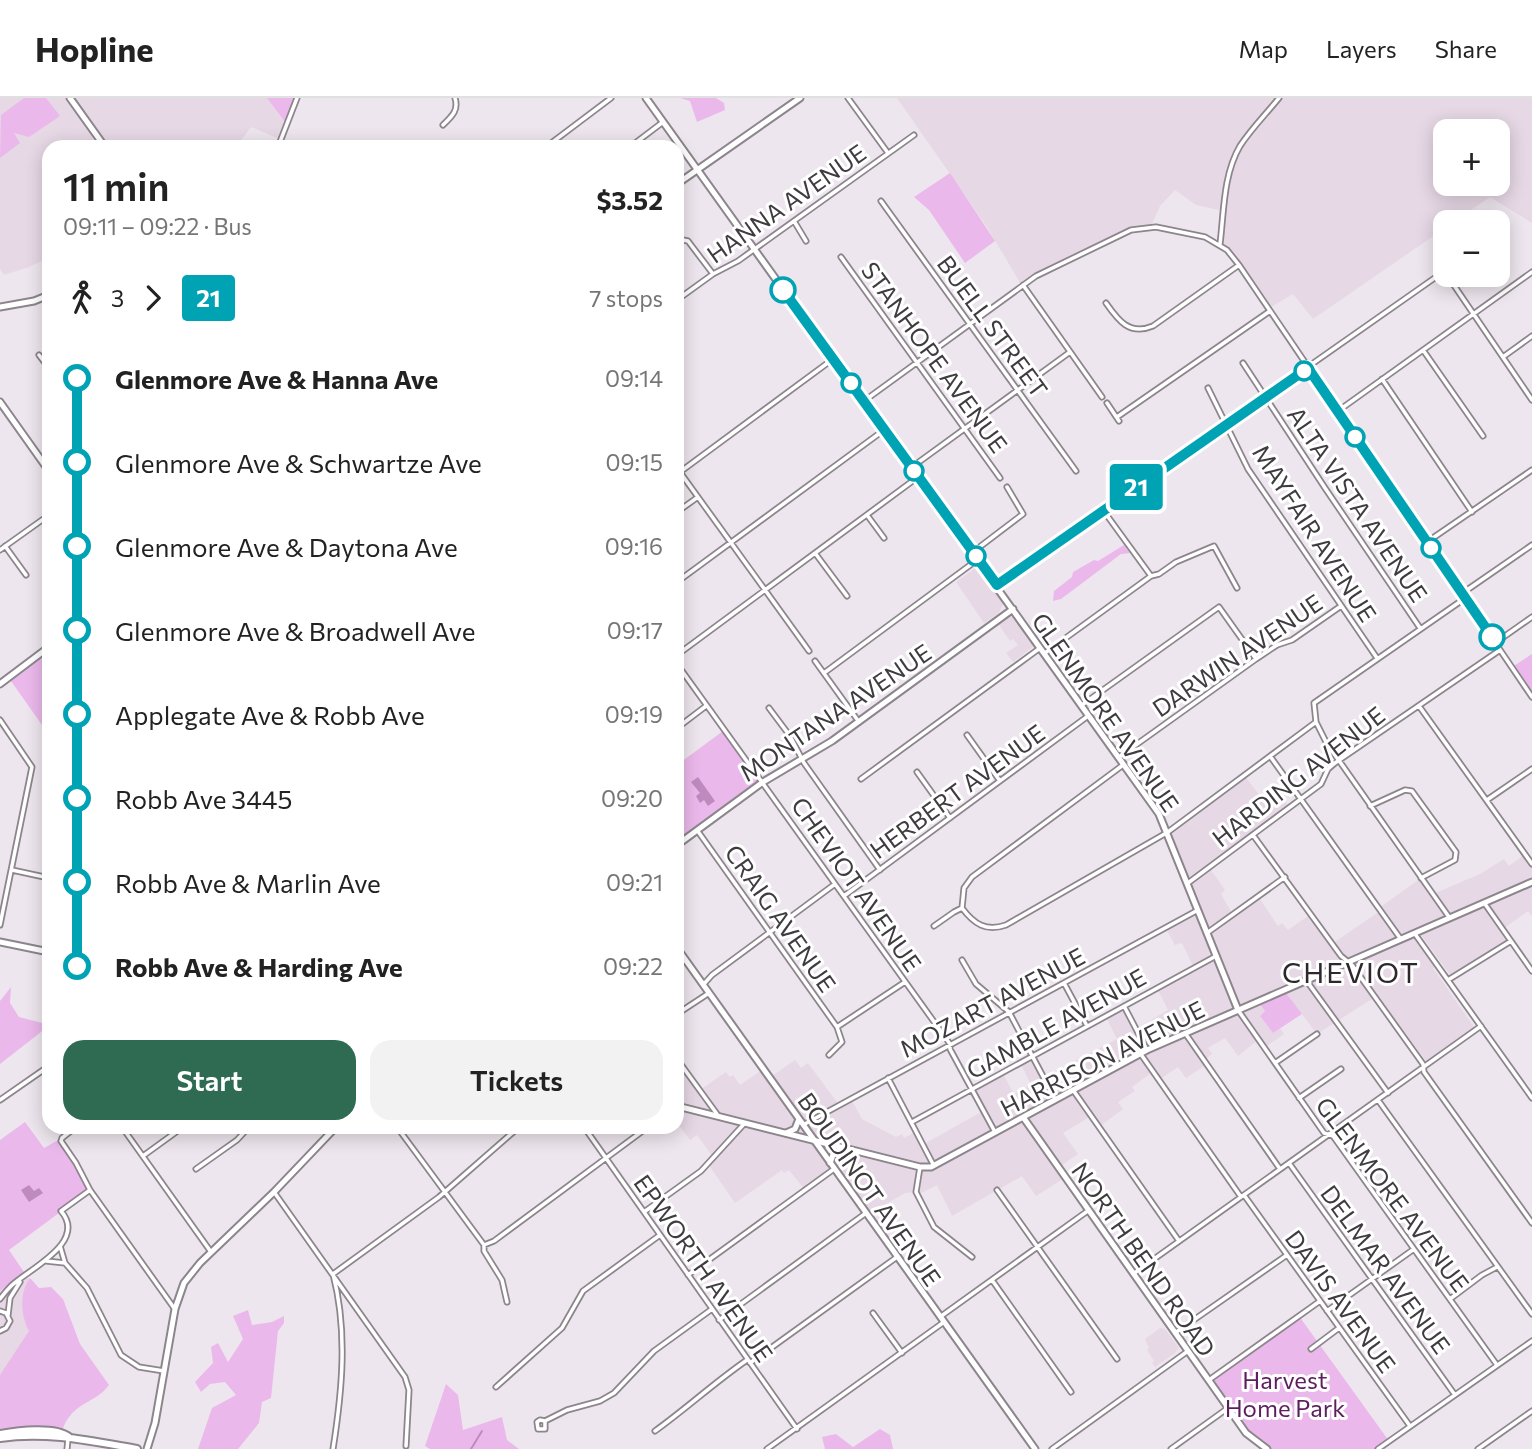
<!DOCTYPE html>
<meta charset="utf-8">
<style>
:root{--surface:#fff;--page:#f2f2f2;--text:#222;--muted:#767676;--line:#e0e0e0;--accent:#2f6a53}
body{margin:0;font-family:Commissioner,sans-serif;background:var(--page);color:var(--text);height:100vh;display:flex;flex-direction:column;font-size:26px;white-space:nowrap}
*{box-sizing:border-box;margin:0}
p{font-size:23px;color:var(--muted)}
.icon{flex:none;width:38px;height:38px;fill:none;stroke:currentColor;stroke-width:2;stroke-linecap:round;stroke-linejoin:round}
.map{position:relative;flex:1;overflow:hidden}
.side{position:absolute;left:42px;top:42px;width:642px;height:994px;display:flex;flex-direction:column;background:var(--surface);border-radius:21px;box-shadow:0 4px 18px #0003}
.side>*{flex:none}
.badge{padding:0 14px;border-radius:5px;font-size:24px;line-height:46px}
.tools{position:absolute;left:1433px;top:21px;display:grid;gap:14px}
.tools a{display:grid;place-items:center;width:77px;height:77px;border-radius:14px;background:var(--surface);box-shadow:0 4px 18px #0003;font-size:35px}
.map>.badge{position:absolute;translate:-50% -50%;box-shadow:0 0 0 4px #fff}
.legs{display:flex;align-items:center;gap:10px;height:77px;padding:0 21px;font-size:23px}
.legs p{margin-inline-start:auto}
.summary{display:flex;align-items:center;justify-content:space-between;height:119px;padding:0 21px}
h1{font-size:38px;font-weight:600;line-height:52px}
.action{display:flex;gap:14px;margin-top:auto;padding:14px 21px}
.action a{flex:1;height:80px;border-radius:21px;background:var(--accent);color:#fff;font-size:28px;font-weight:600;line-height:80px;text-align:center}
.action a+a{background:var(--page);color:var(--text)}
ul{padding:0 21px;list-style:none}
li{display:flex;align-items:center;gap:24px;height:84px;font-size:26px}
li i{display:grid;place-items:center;width:10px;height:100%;margin:0 9px;background:currentColor}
li i::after{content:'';width:18px;height:18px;margin:-9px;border:5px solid;border-radius:50%;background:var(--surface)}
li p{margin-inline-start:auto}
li:first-child i{background:linear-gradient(#0000 50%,currentColor 0)}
li:last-child i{background:linear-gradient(currentColor 50%,#0000 0)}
header{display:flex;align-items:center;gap:42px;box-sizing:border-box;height:98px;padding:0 35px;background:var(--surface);border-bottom:2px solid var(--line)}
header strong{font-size:33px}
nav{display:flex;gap:38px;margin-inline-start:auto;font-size:24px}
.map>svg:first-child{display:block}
</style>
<header>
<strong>Hopline</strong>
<nav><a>Map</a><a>Layers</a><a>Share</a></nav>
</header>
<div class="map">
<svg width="1532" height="1351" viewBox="0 0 1532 1351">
<rect width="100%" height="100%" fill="#eee6ee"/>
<path fill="#e6d8e5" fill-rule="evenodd" d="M0,0H267L284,24L277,40L251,29L236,49H105L96,37L92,40L98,49H49V160L26,170L4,177L0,171Z
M897,0H1532V125L1490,99L1453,124H1446L1445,130L1313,221L1293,196L1271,209L1220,146L1224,113L1196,107L1175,92L1160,108L1151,128L1138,130L1045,172L1022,188L987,129ZM1446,33H1498V86H1446Z
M977,469L1003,505L999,515L984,525L956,484Z
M1010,519H1013L1034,548L1013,564L1006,555L1018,547L1013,541L1010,543L999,527Z
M1244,677L1260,698L1274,687L1290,710L1209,769L1225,792L1221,796L1233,817L1258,798L1278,828L1282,825L1288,832L1311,816L1333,845L1380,813L1379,810L1421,780L1433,796L1480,776L1504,761L1509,768L1525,756L1530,764L1532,763V818L1528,813L1503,831L1511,843L1487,858L1485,856L1450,877L1421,837L1446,826L1443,821L1414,834L1437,867L1433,870L1474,929L1426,963L1384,906L1381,907L1375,899L1317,936L1284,892L1260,918L1273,935L1280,930L1284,936L1264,950L1258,942L1238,958L1225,940L1208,950L1212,956L1204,962L1207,966L1186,980L1178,969L1159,982L1152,974L1132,989L1135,993L1118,1004L1123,1011L1099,1029L1091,1018L1063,1035L1078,1056L1059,1069L1066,1079L1036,1098L1022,1078L952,1118L937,1087L917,1097L915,1094L905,1095L867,1117L834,1071L805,1092L789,1072L784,1075L782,1072L735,1105L708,1066L713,1059L697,1037L690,1042L677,1025V965L679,963L700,992L726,974L730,979L733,977L740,987L763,971L769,980L795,962L801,970L808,965L839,1007L851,1001L862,1021L896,1039L902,1036L904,1040L917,1033L924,1046L983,1013L971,991L1002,974L1014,996L1031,987L1020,964L1031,958L1044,979L1117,941L1105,917L1124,908L1136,931L1168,912L1157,890L1194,870L1182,845L1175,847L1165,829L1198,812L1168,734Z
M26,1177L62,1227L0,1330V1180Z
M1160,1230L1165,1231L1179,1250L1175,1255L1155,1269L1152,1265L1154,1263L1147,1252L1149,1250L1145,1241Z"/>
<path fill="#ebb8eb" d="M24,0H46L60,18L29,39L14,35L20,45L0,60L1,17Z
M267,0H297L287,27Z
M680,0H716L724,5L725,12L697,24L690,3Z
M950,75L995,143L965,165L929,112L914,99Z
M1124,447L1130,455L1121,456L1061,501L1053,503L1054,493L1072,479L1073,474L1094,462L1098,463Z
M49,554V637L11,583Z
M1532,556V599L1512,569Z
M723,633L759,683L677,743V667Z
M11,889L10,905L19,919L46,926L41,934L0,966V903Z
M1284,892L1302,916L1273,935L1260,918L1265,913L1258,903Z
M25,1024L44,1050L62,1040L90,1092L9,1152L26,1177L8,1191L6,1188L0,1193V1042Z
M30,1180L39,1190L51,1189L63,1201L80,1246L109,1287C95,1306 74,1303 63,1330H14L0,1333V1277L29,1233C21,1219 19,1194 30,1180Z
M248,1212L252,1227L272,1224L284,1218V1225L278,1233L271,1300L262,1304L259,1325L238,1351H198L212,1310L236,1297L225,1284L210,1286L201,1294L195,1284L213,1265L211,1249L218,1245L228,1264L243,1241L233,1218Z
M1299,1218L1389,1343L1378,1351H1267L1250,1339L1209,1282Z
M446,1286L458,1297L463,1332L502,1319L507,1342L519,1351H430L425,1348Z
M880,1331L890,1337L893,1351H825L822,1339L836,1336L853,1349Z"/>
<path fill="#bf8bbf" d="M698,679L715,703L708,708L704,702L700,705L696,698L700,695L691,684Z
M29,1087L34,1093L39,1090L43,1095L29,1104L21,1092Z"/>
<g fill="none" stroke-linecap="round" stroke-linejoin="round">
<path stroke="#bf8bbf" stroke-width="2" d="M471,1351L482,1333"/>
<g stroke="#8c858c" stroke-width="7">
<path id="minor" d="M848,0L888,55
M443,27C451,19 459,13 455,0
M278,49L297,0
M546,49L611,0
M630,49L663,24
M881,103L1076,373
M794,123L806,143
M677,145L683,142L688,143L713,176
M1220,146C1224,114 1223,77 1240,48C1251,31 1266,16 1279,0
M841,159L1000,380
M1447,177L1532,302
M1023,187L1102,299
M677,202L713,176L738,163L914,37
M1106,205C1118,222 1129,238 1153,228L1239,167
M1423,252L1483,338
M39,257L49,270
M1503,259L1532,238
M1243,265L1325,390L1420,530
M1382,281L1472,414
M1208,290L1248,371L1377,560
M864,303L1036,178L1131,132L1156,129L1205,139L1227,152L1239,167L1532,599
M1107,305L1119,323
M1338,313L1532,174
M1117,319L1270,213
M912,369L1070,254
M677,370L809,553
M680,374L833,261
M1103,412L1151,478
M677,414L698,399
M867,417L884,440
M1427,444L1532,372
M5,448L26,477
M0,452L49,417
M973,454L1023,416L1007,389
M815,455L847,498
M677,484L884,332
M997,487L1446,172
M1495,545L1532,519
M1045,555L1151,478L1159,476L1176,464L1214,448L1237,490
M677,557L918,379
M815,563L859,624
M677,566L950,946V951L995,1034
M824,575L977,462
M1082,607L1219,509L1256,561
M1419,608L1532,766
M769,610L790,638L804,665L880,772
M0,622L32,669L0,827
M677,630L706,608
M967,637L1000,683
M1270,658L1400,840
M1119,659L1256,561L1277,547L1292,542L1341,508
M917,674L950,720
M861,681L1040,550
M1487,702L1532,671
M1370,708L1405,692L1412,693L1456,754L1455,762L1421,780
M697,732L837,929L842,944L829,957
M1253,737L1341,858L1352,867L1423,966L1424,974L1532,1125
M12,772L49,780
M1188,785L1321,686L1328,671L1335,665L1500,552
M844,798L1088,618
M1485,806L1532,873
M962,810C974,826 986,834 1006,827L1168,734L1316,624
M962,810L964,790L972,779L1123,667
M1449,819L1326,644L1316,624L1314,605L1461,503L1467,492L1532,447
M934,828L954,814L962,810
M1207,835L1285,779
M1415,836L1532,1000
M962,862L976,886L1009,914L1055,1001
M1306,882L1388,995
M1448,882L1511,843
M1064,885L1086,926
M703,887L712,877L835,786
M1124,908L1147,952
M1238,912L1324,1035L1333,1038L1497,1267
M677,916L709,895
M837,929L905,884
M1185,935L1280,1071
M1140,955L1241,1099
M677,961L717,1016
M1275,965L1317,936
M888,980L934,1068
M1073,992L1179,1143
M1299,1000L1341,971
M0,1002L49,968
M1378,1002L1532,1216
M912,1024L1216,858
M803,1027L1198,812
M76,1029L62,1040L61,1043L76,1065L90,1092L174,1210
M122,1029L211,1154
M397,1029L484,1147V1153L502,1182L507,1204
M584,1029L797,1331
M143,1058L183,1029
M1289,1065L1455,1297
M920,1069L916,1094L934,1129L972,1159
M196,1071L237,1042L249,1029
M997,1092L1117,1261
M274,1094L405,1279L409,1292L406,1348
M1244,1097L1410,1328
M644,1114L701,1073L744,1026
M484,1147L494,1143L648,1029
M60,1148L65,1165L87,1190L121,1257L139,1269L164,1273
M46,1163L65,1165
M1133,1176L1481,928
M688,1177L834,1071
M992,1182L1071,1294
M0,1201C3,1197 7,1192 11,1188C29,1171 88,1144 61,1113L90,1092
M1450,1201L1482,1177L1497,1169
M0,1213L6,1215L10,1223L6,1230L0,1233
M1327,1213L1414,1151
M873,1215L902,1255
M8,1217L10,1200L20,1184
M940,1219L1089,1112
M719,1222L866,1115
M1175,1235L1287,1157
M1311,1251L1339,1230
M750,1265L897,1159
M1209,1282L1320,1203
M496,1289L562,1230L583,1193L660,1137
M545,1323V1331H538L537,1324L540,1322L545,1323L567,1312L600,1303L614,1295L654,1253L712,1211
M655,1333C687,1310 715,1284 747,1262
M67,1351L68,1341
M333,1351C342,1294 348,1233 333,1176L439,1099L519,1029
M767,1351L944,1224
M1052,1351L1188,1253
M1171,1351L1228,1310
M1378,1351L1532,1243
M1478,1351L1532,1313"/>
</g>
<g stroke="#8c858c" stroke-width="9">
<path id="tertiary" d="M70,0L105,49
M646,0L1159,716L1238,912
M0,304L49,373
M0,586L49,549
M677,747L763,684L832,643L1013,511
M677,850L1035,1351
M786,1035L795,1031L799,1021
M830,1065L833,1057L842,1050
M147,1351L155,1325L175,1211L184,1185L200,1165L274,1094L336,1029"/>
</g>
<g stroke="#8c858c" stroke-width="9">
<path id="secondary" d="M677,86L800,0
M0,209L34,203L49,197
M0,844L49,854
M677,1008L920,1069H931L1147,952L1532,784
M1023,1019L1246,1335L1267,1351"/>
</g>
<g stroke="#8c858c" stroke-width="10">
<path id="primary" d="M0,1336C17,1333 55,1328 69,1339
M0,1340C46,1333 91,1343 137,1351"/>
</g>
<use href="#minor" stroke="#fff" stroke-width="3.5"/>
<use href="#tertiary" stroke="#fff" stroke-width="5"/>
<use href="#secondary" stroke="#fff" stroke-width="5"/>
<use href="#primary" stroke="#fff" stroke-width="6"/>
</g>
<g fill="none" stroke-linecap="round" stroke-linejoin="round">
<g stroke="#fff" stroke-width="16">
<path id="line-1" d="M783,192L997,487L1308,270L1492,539"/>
</g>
<use href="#line-1" stroke="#00a3b4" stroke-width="10"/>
</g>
<g fill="#fff" stroke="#00a3b4" stroke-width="3.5">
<circle cx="783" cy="192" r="12"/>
<circle cx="1304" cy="273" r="9"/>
<circle cx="851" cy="285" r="9"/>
<circle cx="1355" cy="339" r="9"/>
<circle cx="914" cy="373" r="9"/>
<circle cx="1431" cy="450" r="9"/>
<circle cx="976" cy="458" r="9"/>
<circle cx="1492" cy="539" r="12"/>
</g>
<g text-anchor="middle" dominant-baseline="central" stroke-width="6" stroke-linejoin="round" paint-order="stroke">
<g font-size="24" fill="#3f3c3f" stroke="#fff">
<text transform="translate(786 105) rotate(-35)">HANNA AVENUE</text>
<text transform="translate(993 228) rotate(54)">BUELL STREET</text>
<text transform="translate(935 259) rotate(54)">STANHOPE AVENUE</text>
<text transform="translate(1358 406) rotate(56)">ALTA VISTA AVENUE</text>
<text transform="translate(1315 435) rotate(57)">MAYFAIR AVENUE</text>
<text transform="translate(1237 557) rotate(-34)">DARWIN AVENUE</text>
<text transform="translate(835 614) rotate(-34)">MONTANA AVENUE</text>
<text transform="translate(1106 614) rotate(55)">GLENMORE AVENUE</text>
<text transform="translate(1298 678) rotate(-38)">HARDING AVENUE</text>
<text transform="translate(957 693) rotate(-36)">HERBERT AVENUE</text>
<text transform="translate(857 786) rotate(55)">CHEVIOT AVENUE</text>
<text transform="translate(781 820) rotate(55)">CRAIG AVENUE</text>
<text transform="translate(992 904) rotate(-28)">MOZART AVENUE</text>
<text transform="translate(1056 925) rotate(-29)">GAMBLE AVENUE</text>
<text transform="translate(1102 960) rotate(-27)">HARRISON AVENUE</text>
<text transform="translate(870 1091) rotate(55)">BOUDINOT AVENUE</text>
<text transform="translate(1393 1096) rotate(53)">GLENMORE AVENUE</text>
<text transform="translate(1144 1161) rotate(55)">NORTH BEND ROAD</text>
<text transform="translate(704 1170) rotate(55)">EPWORTH AVENUE</text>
<text transform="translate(1386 1171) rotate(54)">DELMAR AVENUE</text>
<text transform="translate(1341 1203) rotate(54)">DAVIS AVENUE</text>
</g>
<g font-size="24" fill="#5d1e5e" stroke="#fff">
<text x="1285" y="1281">Harvest<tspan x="1285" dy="28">Home Park</tspan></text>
</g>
<g font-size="28" letter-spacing="2" fill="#2e282d" stroke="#fff">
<text x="1351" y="874">CHEVIOT</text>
</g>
</g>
</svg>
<div class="tools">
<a>+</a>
<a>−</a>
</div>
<b class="badge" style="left:1136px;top:389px;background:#00a3b4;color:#fff">21</b>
<section class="side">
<div class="summary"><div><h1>11 min</h1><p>09:11 – 09:22 · Bus</p></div><b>$3.52</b></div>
<div class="legs"><svg class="icon" aria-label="walk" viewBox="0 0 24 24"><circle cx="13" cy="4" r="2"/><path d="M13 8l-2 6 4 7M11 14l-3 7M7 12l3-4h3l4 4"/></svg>3<svg class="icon" aria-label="forward" viewBox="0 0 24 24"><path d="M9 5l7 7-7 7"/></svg><b class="badge" style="background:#00a3b4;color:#fff">21</b><p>7 stops</p></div>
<ul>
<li><i style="color:#00a3b4"></i><b>Glenmore Ave &amp; Hanna Ave</b><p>09:14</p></li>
<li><i style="color:#00a3b4"></i><span>Glenmore Ave &amp; Schwartze Ave</span><p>09:15</p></li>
<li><i style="color:#00a3b4"></i><span>Glenmore Ave &amp; Daytona Ave</span><p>09:16</p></li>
<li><i style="color:#00a3b4"></i><span>Glenmore Ave &amp; Broadwell Ave</span><p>09:17</p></li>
<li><i style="color:#00a3b4"></i><span>Applegate Ave &amp; Robb Ave</span><p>09:19</p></li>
<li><i style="color:#00a3b4"></i><span>Robb Ave 3445</span><p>09:20</p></li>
<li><i style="color:#00a3b4"></i><span>Robb Ave &amp; Marlin Ave</span><p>09:21</p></li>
<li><i style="color:#00a3b4"></i><b>Robb Ave &amp; Harding Ave</b><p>09:22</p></li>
</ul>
<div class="action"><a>Start</a><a>Tickets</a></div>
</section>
</div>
